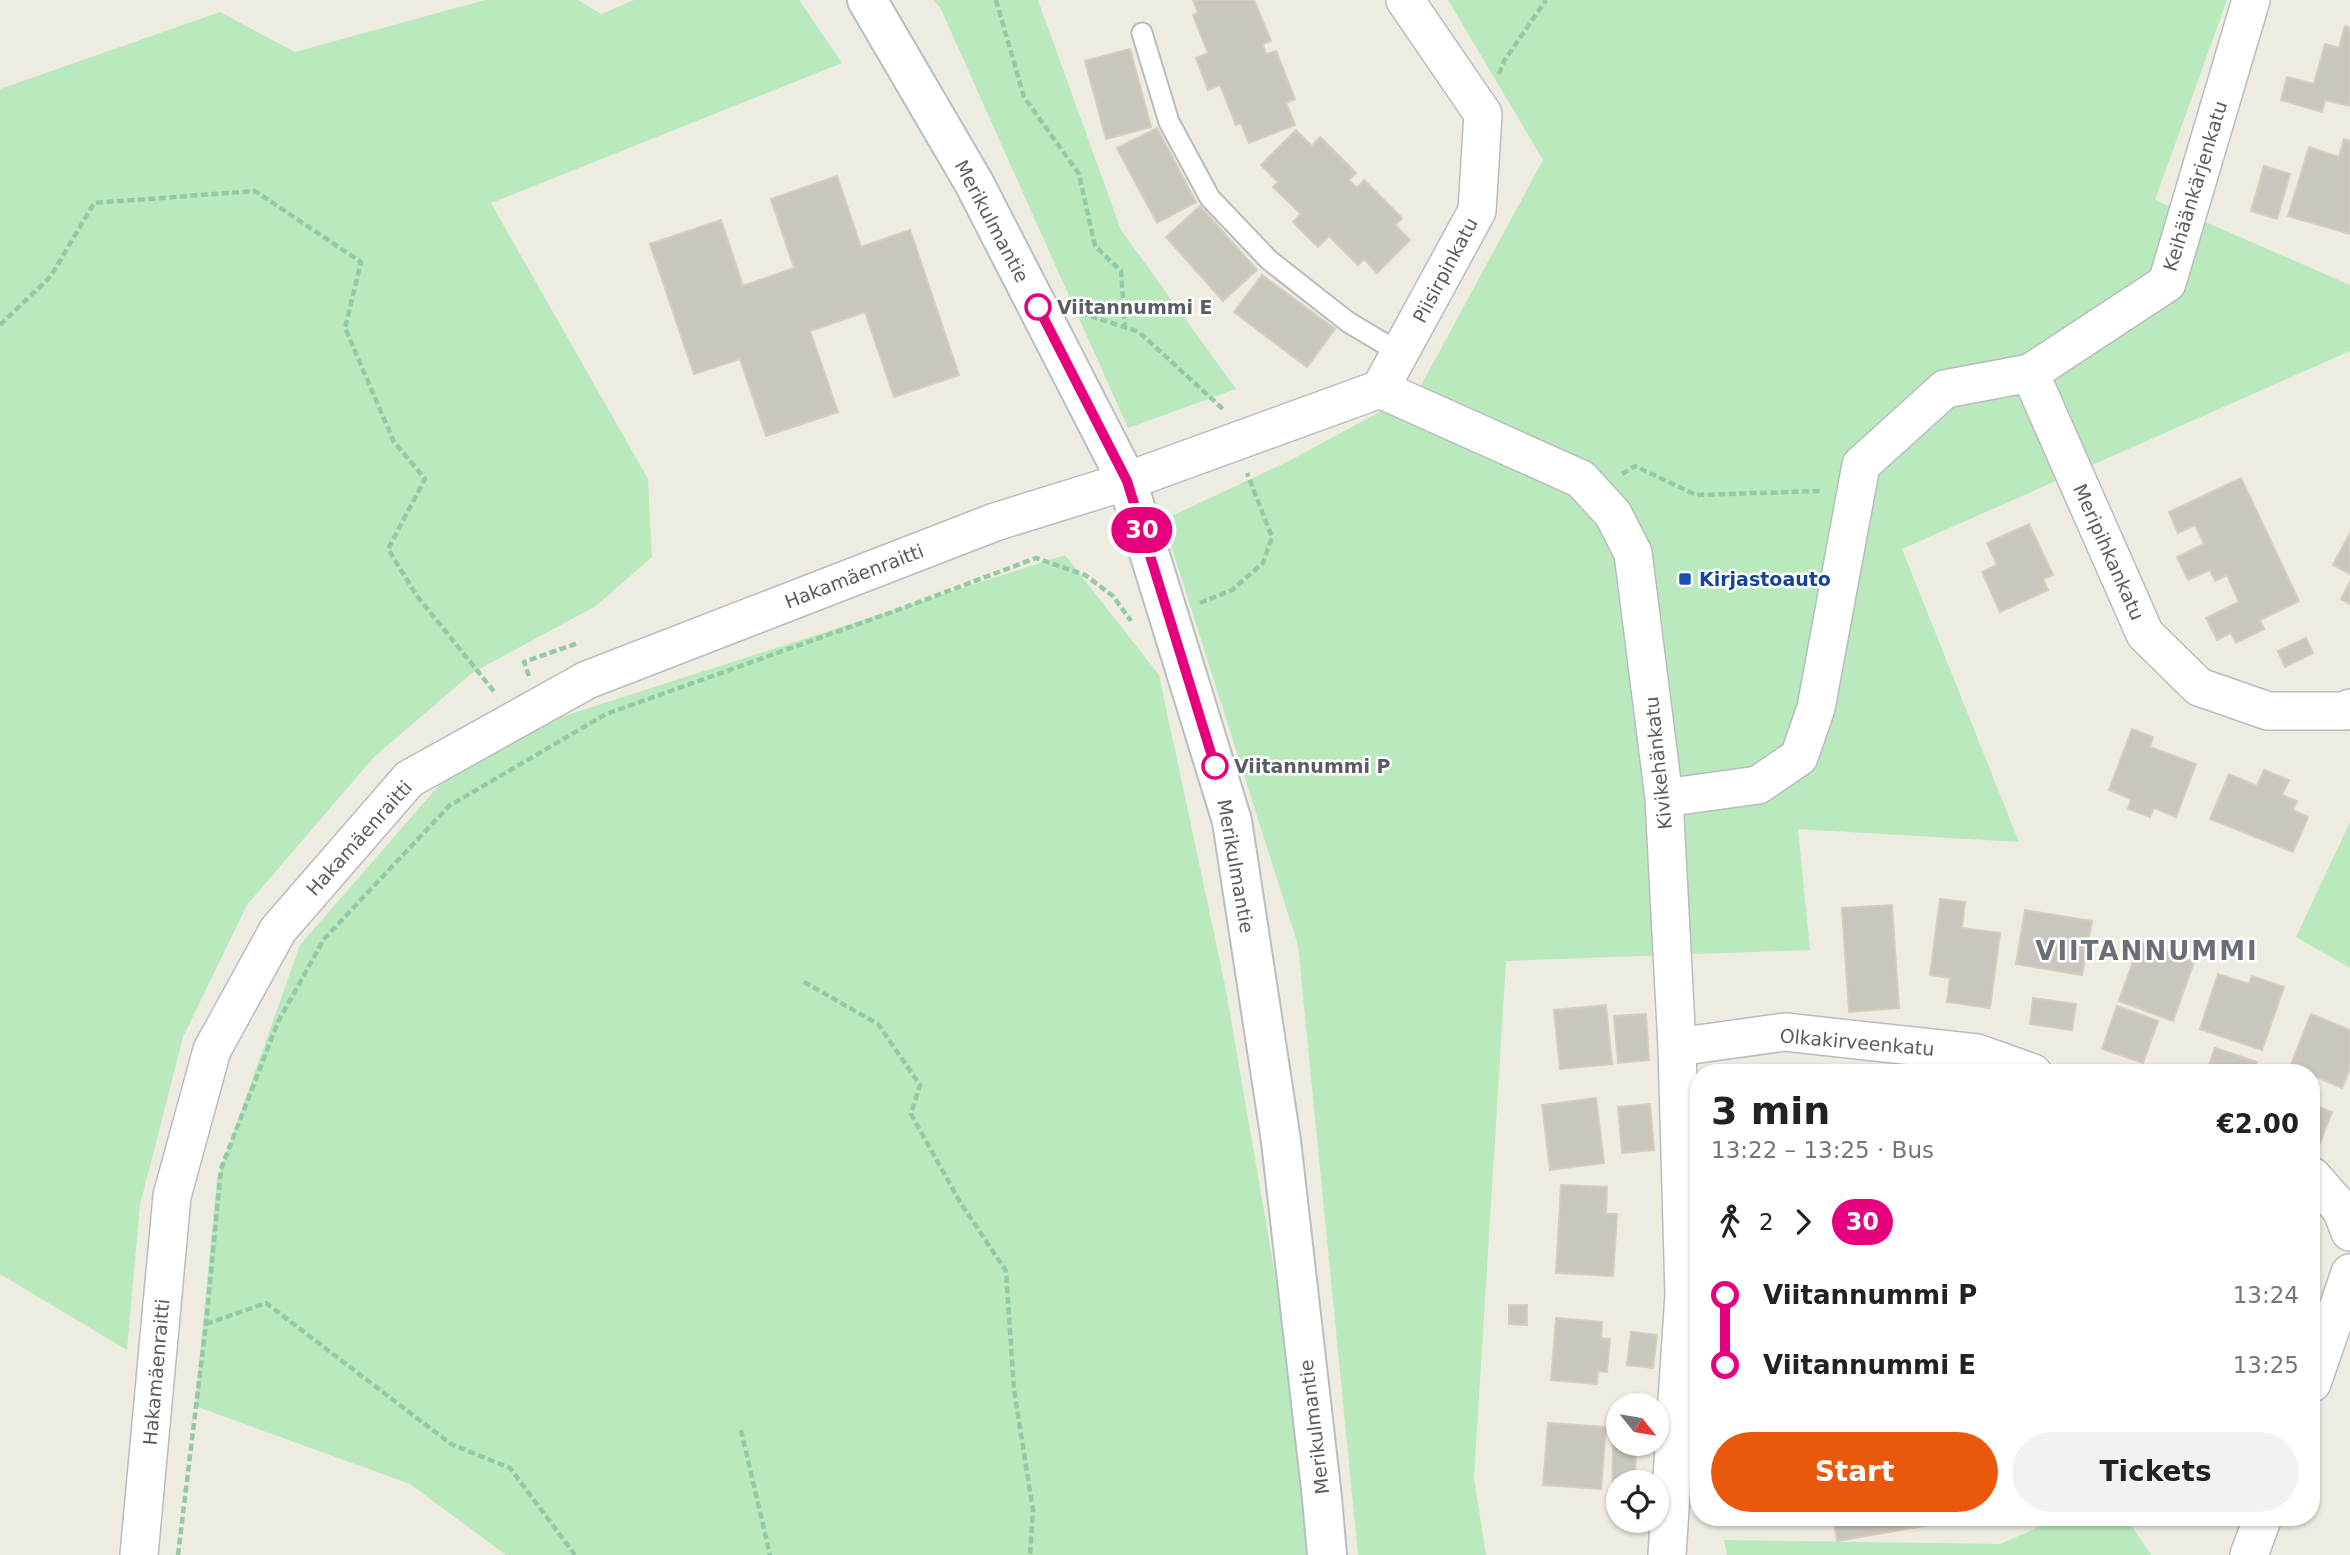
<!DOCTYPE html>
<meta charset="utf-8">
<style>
:root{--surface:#fff;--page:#f2f2f2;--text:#222;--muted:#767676;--accent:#ea580c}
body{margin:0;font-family:"DejaVu Sans",sans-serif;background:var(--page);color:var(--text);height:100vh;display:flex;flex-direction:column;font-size:26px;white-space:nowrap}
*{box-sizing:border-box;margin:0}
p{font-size:23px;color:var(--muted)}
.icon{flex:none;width:38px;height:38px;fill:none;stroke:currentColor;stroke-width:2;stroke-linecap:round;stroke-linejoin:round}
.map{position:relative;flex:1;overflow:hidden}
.side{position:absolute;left:1690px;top:1064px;width:630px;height:462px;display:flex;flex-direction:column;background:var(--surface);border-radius:28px;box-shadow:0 2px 5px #0004}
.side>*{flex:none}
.badge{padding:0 14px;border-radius:23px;font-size:24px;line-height:46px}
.needle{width:46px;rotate:120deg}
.fabs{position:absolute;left:1606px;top:1393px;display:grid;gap:14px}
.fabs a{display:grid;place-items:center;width:63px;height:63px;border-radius:50%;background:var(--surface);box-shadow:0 2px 5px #0004;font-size:35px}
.map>.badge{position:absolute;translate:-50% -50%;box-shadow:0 0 0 4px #fff}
.legs{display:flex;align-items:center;gap:10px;height:77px;padding:0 21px;font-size:23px}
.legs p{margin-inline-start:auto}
.overview{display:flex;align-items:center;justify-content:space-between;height:119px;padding:0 21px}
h1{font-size:38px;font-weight:800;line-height:52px}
.primary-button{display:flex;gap:14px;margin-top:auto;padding:14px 21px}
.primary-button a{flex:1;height:80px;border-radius:42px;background:var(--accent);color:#fff;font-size:28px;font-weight:800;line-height:80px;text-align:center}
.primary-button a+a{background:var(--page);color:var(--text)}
ul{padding:0 21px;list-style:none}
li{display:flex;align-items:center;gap:24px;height:70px;font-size:26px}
li i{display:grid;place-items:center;width:10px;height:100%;margin:0 9px;background:currentColor}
li i::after{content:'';width:18px;height:18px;margin:-9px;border:5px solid;border-radius:50%;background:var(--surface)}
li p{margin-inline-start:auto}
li:first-child i{background:linear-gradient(#0000 50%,currentColor 0)}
li:last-child i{background:linear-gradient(currentColor 50%,#0000 0)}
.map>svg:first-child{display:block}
</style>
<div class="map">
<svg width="2350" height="1555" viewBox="0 0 2350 1555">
<rect width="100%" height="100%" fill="#eeece0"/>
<path fill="#bae9bd" d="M485,0H578L601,14L634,0H799L842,63L491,203L648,479L652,557L596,606L472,673L374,757L247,905L183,1037L140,1205L127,1350L0,1274V89L220,12L295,52Z
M933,0H1038L1121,230L1236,389L1128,428L940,7Z
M1448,0H2227L2155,200L2350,285V351L1902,549L2019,842L1798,829L1810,950L1506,961L1474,1478L1486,1555H1358L1298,945L1163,520L1289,461L1418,391L1543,160Z
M1065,555L1159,675L1225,985L1296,1396L1310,1555H506L410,1484L195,1406L217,1179L300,945L474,745Z
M2350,822V968L2296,937Z
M2062,1517H2126L2151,1555H1727L1724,1540L2000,1544Z"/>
<path fill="#c9c6bd" stroke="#d3cebe" stroke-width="2" d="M1193,0H1254L1271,41L1263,44L1266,54L1276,51L1295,99L1286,103L1295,125L1249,143L1241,123L1236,125L1220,85L1208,90L1196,58L1208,53L1193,15L1198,13Z
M2345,26L2350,28V106L2325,100L2322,112L2281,100L2287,77L2314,84L2325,44L2339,48Z
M1130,49L1151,127L1106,139L1085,61Z
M1157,128L1196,202L1157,223L1117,148Z
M1296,130L1312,146L1320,137L1356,173L1349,180L1357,188L1364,180L1402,218L1395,225L1410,240L1377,273L1364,259L1358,265L1329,236L1318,247L1293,222L1301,214L1273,187L1278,182L1261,165Z
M2344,139L2350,141V234L2288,216L2309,147L2339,157Z
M2264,166L2290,174L2277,219L2251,211Z
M837,176L861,247L910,230L959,375L894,397L865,312L810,331L838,412L766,436L740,359L694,374L650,244L721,220L743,286L794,268L771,199Z
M1200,206L1257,270L1223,301L1166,237Z
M1262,275L1335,329L1307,367L1234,312Z
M2241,478L2299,601L2260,620L2264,629L2236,643L2231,633L2217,640L2206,618L2239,602L2227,575L2215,581L2210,570L2188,580L2177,557L2204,544L2195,525L2178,533L2169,512Z
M2029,524L2053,575L2043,579L2048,590L2000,612L1982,572L1997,565L1987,543Z
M2350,533V574L2333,565Z
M2350,582V604L2341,599Z
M2306,638L2313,653L2285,667L2278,651Z
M2132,729L2153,737L2150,747L2196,764L2176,817L2154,808L2150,817L2128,809L2131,799L2109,790Z
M2264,770L2289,780L2282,795L2297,801L2293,810L2308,817L2293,852L2210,819L2229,774L2257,786Z
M1940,899L1965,902L1962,928L2000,933L1990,1008L1947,1002L1950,978L1930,975Z
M1892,905L1899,1008L1849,1012L1842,908Z
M2025,910L2092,921L2082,975L2016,964Z
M2140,942L2194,962L2173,1021L2119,1001Z
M2218,974L2249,984L2252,976L2284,987L2262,1050L2200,1029Z
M2033,998L2076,1004L2072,1030L2030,1024Z
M1606,1005L1612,1064L1560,1069L1554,1010Z
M2117,1006L2158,1021L2143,1063L2102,1049Z
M1646,1014L1649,1060L1618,1063L1614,1016Z
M2311,1014L2350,1030V1069L2342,1088L2312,1075V1073H2305L2290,1067Z
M2215,1048L2257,1062L2254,1073H2206Z
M1596,1098L1604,1163L1550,1170L1542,1105Z
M1650,1104L1654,1150L1622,1153L1618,1107Z
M2312,1104L2332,1112L2320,1143L2312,1140Z
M1561,1185L1607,1187L1606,1214H1617L1613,1276L1556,1273Z
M1509,1305H1527V1325L1509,1324Z
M1556,1318L1602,1322L1601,1338L1610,1339L1607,1372L1598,1371L1597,1384L1551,1380Z
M1631,1332L1657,1335L1653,1368L1627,1365Z
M1548,1423L1606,1427L1601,1489L1543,1485Z
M1613,1446L1636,1447L1635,1482H1619V1500H1612Z
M1833,1517H1929L1930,1525L1837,1541Z"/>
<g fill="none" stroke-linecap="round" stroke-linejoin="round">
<g stroke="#b9bbc1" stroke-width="23">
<path id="lane" d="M1142,33L1169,122L1210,198L1269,260L1348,322L1400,353"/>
</g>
<g stroke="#b9bbc1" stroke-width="40">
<path id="street" d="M2030,373L2145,634L2199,687L2268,711H2345L2350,708
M1380,389L1477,211L1483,114L1405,0
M1664,798L1758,785L1799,757L1816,708L1861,465L1945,389L2030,373L2167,283L2251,0
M1677,1047L1785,1032L1977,1053L2033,1073
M2312,1176L2341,1209L2350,1232
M2312,1383L2350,1273
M139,1555L172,1196L212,1050L278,930L409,779L587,680L995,522L1127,481L1380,389L1581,479L1613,514L1633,553L1664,798L1677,1047L1684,1294L1667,1555
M2249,1555L2263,1517"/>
</g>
<g stroke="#b9bdc4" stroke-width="42">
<path id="secondary" d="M867,0L974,183L1127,481L1232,821L1281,1141L1322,1498L1327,1555"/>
</g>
<path stroke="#93caa6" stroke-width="4.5" stroke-dasharray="7 3.5" stroke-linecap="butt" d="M996,0L1024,97L1079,174L1095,246L1121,271L1125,327
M1499,74L1504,61L1546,0
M1077,301L1087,315L1139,332L1224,410
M0,325L51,276L94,203L255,191L361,262L345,328L394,442L425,479L388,549L417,596L496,694
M1622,474L1635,466L1696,495L1821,491
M1200,603L1232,590L1263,563L1272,537L1247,473
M529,676L524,662L578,643
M804,982L878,1024L920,1085L911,1114L960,1202L1006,1271L1014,1390L1033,1510L1030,1555
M206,1324L266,1303L451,1444L510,1468L575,1555
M741,1430L770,1555
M178,1555L206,1324L221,1169L278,1022L324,939L449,806L606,714L895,611L1036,558L1085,575L1113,596L1131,621"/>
<use href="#lane" stroke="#fff" stroke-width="19"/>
<use href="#street" stroke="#fff" stroke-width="37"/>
<use href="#secondary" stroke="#fff" stroke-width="38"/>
</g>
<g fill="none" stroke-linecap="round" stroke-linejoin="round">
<g stroke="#fff" stroke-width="16">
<path id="line-1" d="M1038,307L1127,481L1215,766"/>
</g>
<use href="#line-1" stroke="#e6007e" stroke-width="10"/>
</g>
<g fill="#fff" stroke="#e6007e" stroke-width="3.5">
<circle cx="1038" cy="307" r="12"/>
<circle cx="1215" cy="766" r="12"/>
</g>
<rect fill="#1a4fb4" stroke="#fff" stroke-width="2.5" x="1678" y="572" width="14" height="14" rx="3.5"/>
<g text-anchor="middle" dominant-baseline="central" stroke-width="5" stroke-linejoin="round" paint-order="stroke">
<g font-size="19" fill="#595d63" stroke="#fff">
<text transform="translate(2195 186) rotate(-73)">Keihäänkärjenkatu</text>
<text transform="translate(992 221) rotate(62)">Merikulmantie</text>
<text transform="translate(1445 270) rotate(-62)">Piisirpinkatu</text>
<text transform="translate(2109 552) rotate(66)">Meripihkankatu</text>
<text transform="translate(854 576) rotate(-21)">Hakamäenraitti</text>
<text transform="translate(1658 763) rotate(-96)">Kivikehänkatu</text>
<text transform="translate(359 838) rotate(-48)">Hakamäenraitti</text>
<text transform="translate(1236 866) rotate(80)">Merikulmantie</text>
<text transform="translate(1857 1042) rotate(5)">Olkakirveenkatu</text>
<text transform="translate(156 1372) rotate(-85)">Hakamäenraitti</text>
<text transform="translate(1314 1427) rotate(-97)">Merikulmantie</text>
</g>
<g font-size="19" font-weight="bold" fill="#595d63" stroke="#fff" text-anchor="start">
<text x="1057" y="307">Viitannummi E</text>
<text x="1234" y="766">Viitannummi P</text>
</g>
<g font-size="19" font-weight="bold" fill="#164399" stroke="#fff" text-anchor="start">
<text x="1699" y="579">Kirjastoauto</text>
</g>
<g font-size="26" font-weight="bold" letter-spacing="2" fill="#6a6f75" stroke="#fff">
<text x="2147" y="951">VIITANNUMMI</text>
</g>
</g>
</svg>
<div class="fabs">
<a><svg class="needle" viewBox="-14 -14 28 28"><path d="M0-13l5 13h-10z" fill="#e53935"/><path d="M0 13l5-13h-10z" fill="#767676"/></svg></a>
<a><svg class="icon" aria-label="locate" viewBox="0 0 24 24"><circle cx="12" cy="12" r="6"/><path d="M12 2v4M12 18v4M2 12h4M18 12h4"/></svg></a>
</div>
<b class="badge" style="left:1142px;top:530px;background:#e6007e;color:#fff">30</b>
<section class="side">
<div class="overview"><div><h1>3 min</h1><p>13:22 – 13:25 · Bus</p></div><b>€2.00</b></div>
<div class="legs"><svg class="icon" aria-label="walk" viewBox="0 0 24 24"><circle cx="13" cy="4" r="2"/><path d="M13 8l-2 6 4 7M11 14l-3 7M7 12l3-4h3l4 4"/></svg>2<svg class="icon" aria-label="forward" viewBox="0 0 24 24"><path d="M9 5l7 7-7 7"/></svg><b class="badge" style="background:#e6007e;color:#fff">30</b></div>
<ul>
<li><i style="color:#e6007e"></i><b>Viitannummi P</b><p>13:24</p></li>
<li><i style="color:#e6007e"></i><b>Viitannummi E</b><p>13:25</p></li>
</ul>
<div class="primary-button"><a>Start</a><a>Tickets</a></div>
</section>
</div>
